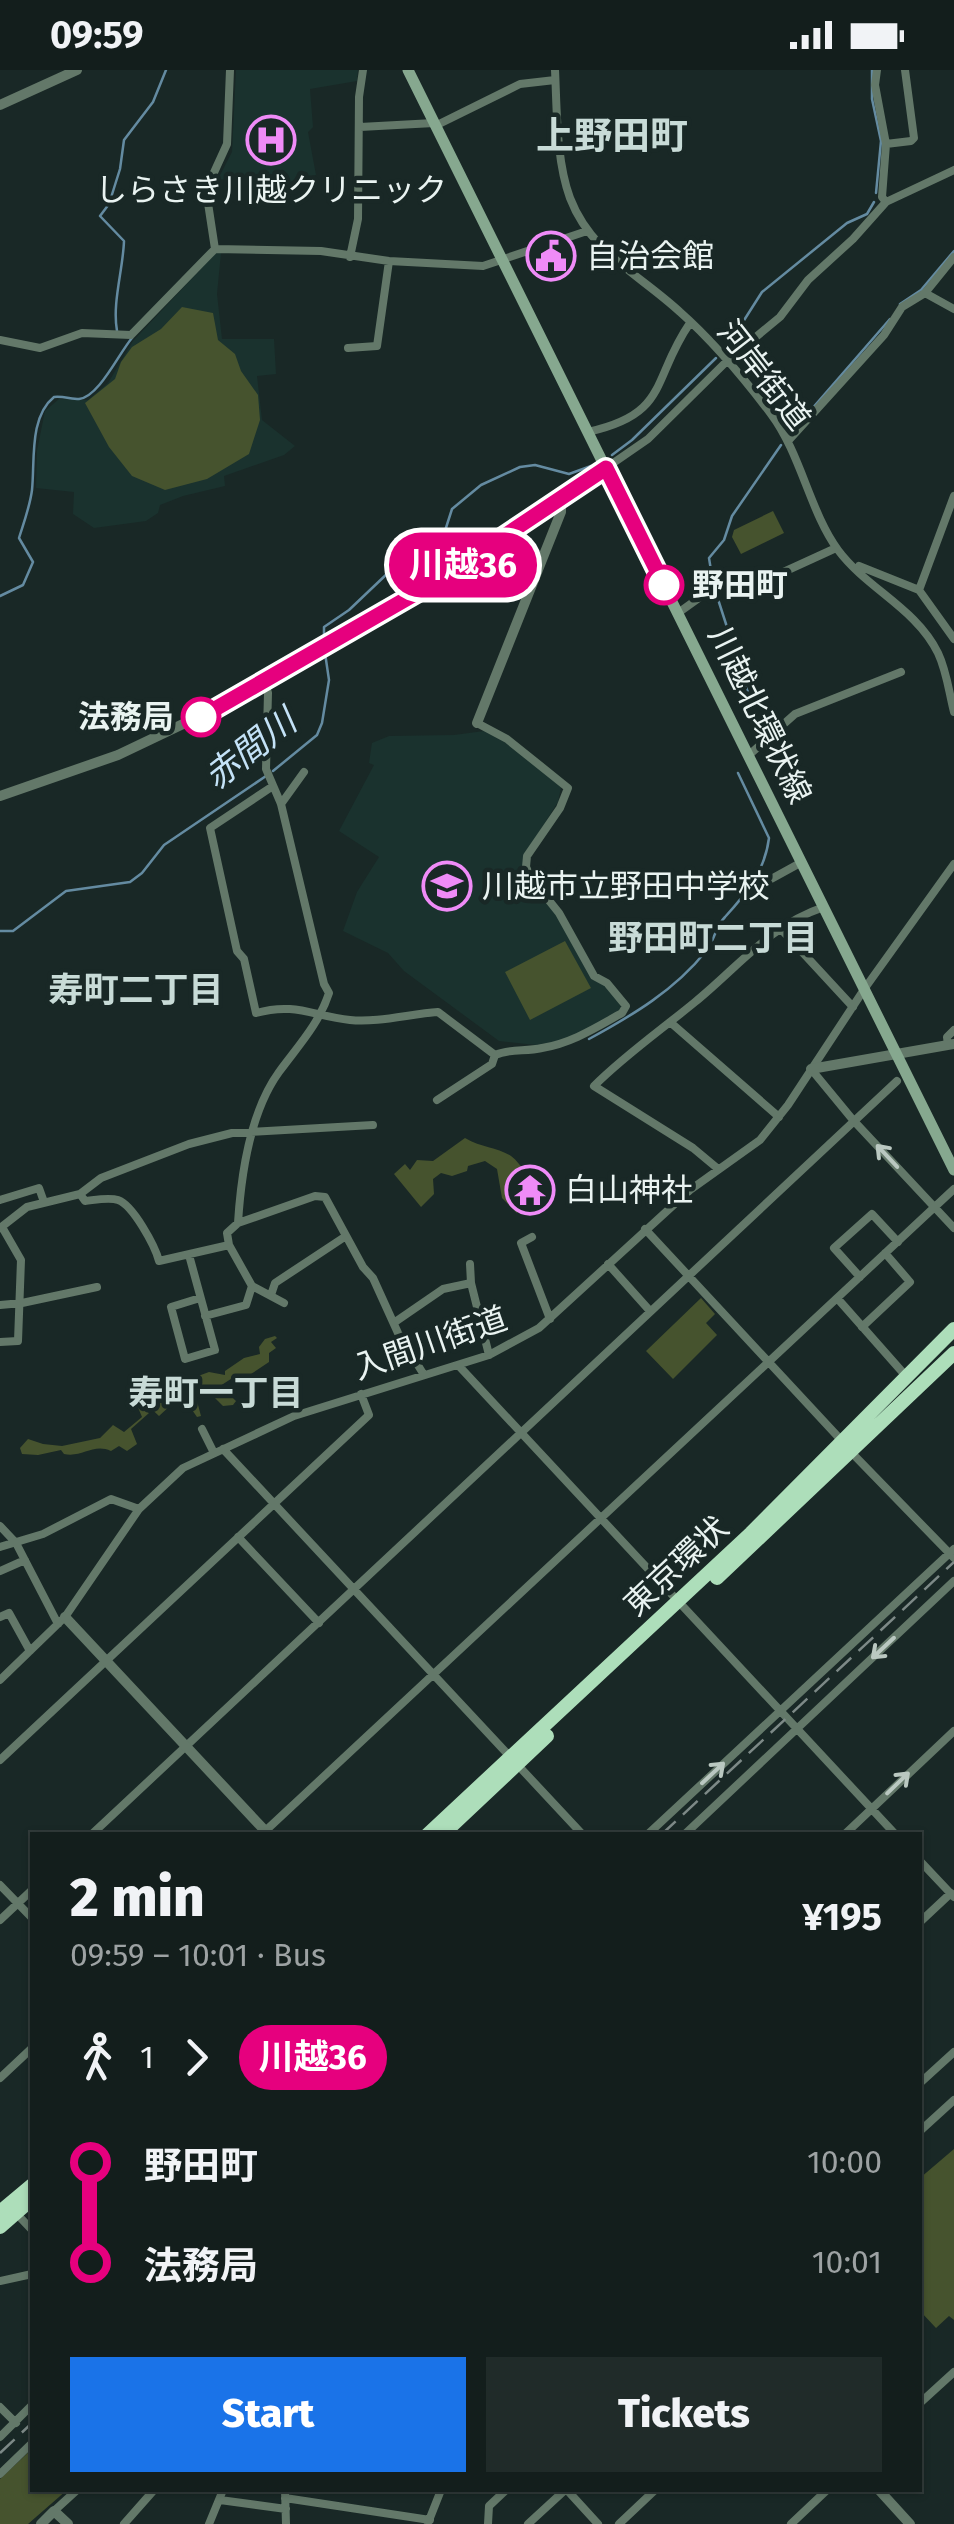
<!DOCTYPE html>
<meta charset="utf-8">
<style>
:root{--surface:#131e1c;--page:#202b29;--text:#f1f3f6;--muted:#9da2a3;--line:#323c3b;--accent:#1a73e8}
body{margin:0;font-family:"Fira Sans","Noto Sans JP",sans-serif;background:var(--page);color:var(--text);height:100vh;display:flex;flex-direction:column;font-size:38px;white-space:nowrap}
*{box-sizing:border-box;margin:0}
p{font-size:32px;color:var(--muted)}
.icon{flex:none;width:55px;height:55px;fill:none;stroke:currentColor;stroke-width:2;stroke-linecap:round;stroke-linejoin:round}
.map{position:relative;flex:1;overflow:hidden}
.side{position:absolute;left:30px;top:1762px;width:892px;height:660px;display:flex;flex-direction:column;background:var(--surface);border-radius:0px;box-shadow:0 2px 8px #0004,0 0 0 2px var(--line)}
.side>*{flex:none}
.badge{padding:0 20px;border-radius:32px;font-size:35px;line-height:65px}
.map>.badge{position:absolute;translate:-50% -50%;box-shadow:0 0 0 5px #fff}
.legs{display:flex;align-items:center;gap:15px;height:110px;padding:0 40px;font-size:32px}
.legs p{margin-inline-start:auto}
.headline{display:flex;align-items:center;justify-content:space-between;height:170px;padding:0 40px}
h1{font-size:55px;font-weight:800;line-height:75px}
.action{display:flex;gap:20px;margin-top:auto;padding:20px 40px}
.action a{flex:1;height:115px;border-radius:0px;background:var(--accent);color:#fff;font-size:40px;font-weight:800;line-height:115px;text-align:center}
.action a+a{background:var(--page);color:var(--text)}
ul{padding:0 40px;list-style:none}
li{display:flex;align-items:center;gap:35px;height:100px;font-size:38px}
li i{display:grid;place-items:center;width:15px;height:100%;margin:0 12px;background:currentColor}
li i::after{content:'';width:25px;height:25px;margin:-12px;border:8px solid;border-radius:50%;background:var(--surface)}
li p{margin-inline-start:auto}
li:first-child i{background:linear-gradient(#0000 50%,currentColor 0)}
li:last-child i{background:linear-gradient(currentColor 50%,#0000 0)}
.status{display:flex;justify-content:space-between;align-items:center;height:70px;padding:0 50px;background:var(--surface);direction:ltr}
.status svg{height:28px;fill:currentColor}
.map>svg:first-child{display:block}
</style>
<div class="status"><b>09:59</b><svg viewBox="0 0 49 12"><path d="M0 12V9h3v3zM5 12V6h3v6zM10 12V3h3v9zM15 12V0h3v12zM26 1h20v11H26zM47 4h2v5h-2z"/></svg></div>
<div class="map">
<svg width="954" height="2454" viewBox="0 0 954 2454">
<rect width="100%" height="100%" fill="#192826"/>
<path fill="#1a322e" d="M236,0H358L357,11L310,19L313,57L308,62L316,105L270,117L271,123L230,131L228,110L218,109L232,82Z
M216,183H221L217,224L222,269H274L276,304L257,306L262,350L295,376L284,385L224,406L225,416L183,426L160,435L158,443L146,451L94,458L73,444L74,422L36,418L37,381L45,341L59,329L88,330L108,313L133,271Z
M484,661L513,677L561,717L558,732L525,784L524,802L556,844L591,909L603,914L621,935L620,941L570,969L536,975L499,971L404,901L388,883L343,861L357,822L379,787L339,761L374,695L369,693L372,673L389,666L454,665Z"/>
<path fill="#46532e" d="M182,237L213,243L218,270L235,284L241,301L258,325L260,350L249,384L207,409L165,420L132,406L109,377L85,333L115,309L121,292L132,277L161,259Z
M773,441L784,463L741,484L732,467L734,460Z
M565,871L591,918L530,950L505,902Z
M465,1068C482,1078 497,1077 511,1086C522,1094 528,1109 536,1120L525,1127L517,1143L502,1128L497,1099L485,1091L468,1096L467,1101L452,1106L441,1103L433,1109L434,1124L421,1137L394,1104L405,1094L410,1100L417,1090L433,1091Z
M701,1228L715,1244L706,1253L717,1265L673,1309L646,1281Z
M275,1266L277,1268L271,1272L276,1278L269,1283V1292L251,1304L234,1307L220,1316L236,1331L233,1335L223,1336L213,1326L212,1315L194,1320L201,1346L197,1347L190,1337L191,1331L183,1324L159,1346L143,1331L156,1323L162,1326L170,1309L179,1313L209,1302L225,1305V1301L244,1288L260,1284L259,1277L265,1269Z
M137,1335L149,1343L131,1359L137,1374L127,1381L119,1376L111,1381C93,1373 82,1388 64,1384L61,1380L38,1385L22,1384L20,1378L28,1369L43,1374L62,1376L100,1368L113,1355L124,1362L142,1347Z
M954,2079V2250L949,2246L936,2258L920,2241V2108Z
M32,2379V2420H67L28,2454H0V2409Z"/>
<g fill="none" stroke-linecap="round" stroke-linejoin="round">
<path stroke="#648ba1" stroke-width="2.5" d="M872,0V29L881,71L876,123
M900,234L921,220L954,181
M117,261C112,233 123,200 124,171L100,146L109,134L120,99L124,70L153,32L166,0
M727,277L762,222L847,153L867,144L874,132
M797,356L890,249
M612,385L632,370L716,288
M713,513L709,488L724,470L732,446L781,375
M716,523L756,647L757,670
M0,526L23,515L33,492L19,468C24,452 30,436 32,420C35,391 29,347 54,327C63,326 71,329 79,329C99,327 119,283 132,268
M324,575V557L349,540L390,501L444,464L452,439L481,415L520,397L535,395L569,404L591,396
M273,701L317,665L322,653L329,610L325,583
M0,861H13L66,821L130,812L142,803L164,775L266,706
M589,969C633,945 675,920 706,881C715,870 715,857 725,847C746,824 765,801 769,768L738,703"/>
<path stroke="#637869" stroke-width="8" d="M555,0C557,40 556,90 570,128C591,183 639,204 680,242C714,272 743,307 771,344C801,384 810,442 838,480C867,519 916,538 938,583C947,602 949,623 954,642
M877,0L875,15L886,74L882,127L886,132
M435,56L520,14L555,10
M360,57L434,53
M886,74L911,71L914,68L905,0
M215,179L321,181L389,191L483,196L587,161
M350,187L358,149L359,27L363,0
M925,223L954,239
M0,270L40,278L82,263L131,265L210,184L215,179L206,120L227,74L230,0
M348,278L377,276L389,191
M588,362C670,344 651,309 690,253
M788,371L884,265L902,237L925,223L954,187
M606,398L648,369L728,290L780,247L808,210L853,169L886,132L954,100
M859,496L919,520L954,426
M919,520L954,569
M678,543L710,520L777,505L836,478
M749,685L795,644L901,602
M273,716L210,758L237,881L244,889L256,943C295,932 313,946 350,950C377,953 410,944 438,942L495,985
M281,734L304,702
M757,824L762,814L802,792
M780,858L853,937
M670,952L779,1047
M948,975L947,967L954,960
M811,999L853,1050L954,1158
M437,1030L492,994L495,985C511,978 525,982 542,978C572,973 595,958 622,943L626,936L607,913L594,906L559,843L531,808L526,797L527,786L560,738L568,718L507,669L477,653
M717,1098L693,1078L594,1016C625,985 661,960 695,932C738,897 770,855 824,837
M80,1124L85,1131C95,1130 109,1127 118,1130C133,1135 155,1176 159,1191L229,1175L252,1216L284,1233
M0,1130L39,1118L44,1132
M238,1153L315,1126L325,1127L363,1197L373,1208L398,1263L424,1305
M0,1158L27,1137L80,1124L101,1108L189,1074L232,1063L373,1055
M645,1159L842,1371
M532,1167L521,1173L550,1249
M229,1175L227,1163L238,1153C241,1105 250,1042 279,1002C298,976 319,954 329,923L324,914L281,734L266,699L268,623L265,613
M189,1185L215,1280L185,1289L171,1237L200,1228
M470,1194L471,1213L489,1285
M608,1194L650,1241
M860,1207L834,1178L872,1144L898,1172
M271,1225L275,1213L346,1166
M837,1228L905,1305
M0,1235L22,1233L97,1217
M205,1246L246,1235L252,1216
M395,1252L443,1219L471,1213
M862,1257L910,1212L885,1183
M0,1272L18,1271L21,1190L2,1157
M458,1295L896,1765
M202,1359L214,1383
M223,1379L583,1765
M850,1381L954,1488
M0,1456L16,1473L58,1554
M238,1467L319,1553
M0,1477L43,1464L111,1429L139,1439
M0,1501L25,1490
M0,1547L9,1543L30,1581
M0,1610L65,1547L139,1439L183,1398L294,1346L489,1285L539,1258L690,1120L760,1070L788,1035L865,918L954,794
M0,1690L369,1345L361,1324
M91,1765L897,1011
M261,1765L954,1119
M647,1765L954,1479
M684,1765L954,1511
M844,1765L954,1661
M920,1791L954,1827
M0,1815L32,1848
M0,1850L32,1820
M920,1852L951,1823
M0,2008L32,1978
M920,2013L954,1982
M920,2061L954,2030
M15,2142L32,2160
M0,2211L32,2204
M920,2333L954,2302
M0,2337L16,2353
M0,2367L32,2335
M0,2404L32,2373
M285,2420L286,2454
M567,2420L598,2454
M285,2428L430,2450
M220,2430L286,2439
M54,2441L77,2420
M428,2453L441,2420
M124,2454L154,2420
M209,2454L223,2420
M488,2454L489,2436L506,2420
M528,2454L565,2420
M619,2454L655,2420
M791,2454L827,2420"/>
<path stroke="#637869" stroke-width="10" d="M0,35L77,0
M477,653L561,442V427
M0,726L118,685L225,634L434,513L606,398
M811,999L954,974
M65,1547L269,1765
M879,2420L910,2454
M41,2454L54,2441L68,2454"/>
<path stroke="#86a88f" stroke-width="11" d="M408,0L954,1100"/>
<path stroke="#addeba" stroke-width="14" d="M717,1508L954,1283
M427,1765L751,1463L954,1259
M442,1765L547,1666
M0,2142L32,2115
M0,2157L32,2129"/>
<path stroke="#7d8987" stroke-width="2.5" stroke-dasharray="20 10" stroke-linecap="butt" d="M661,1765L954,1492
M0,2383L32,2353"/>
</g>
<defs><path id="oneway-shaft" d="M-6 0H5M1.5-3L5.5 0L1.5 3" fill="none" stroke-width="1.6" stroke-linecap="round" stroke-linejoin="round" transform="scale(2.5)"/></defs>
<g stroke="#bac8c1">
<use href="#oneway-shaft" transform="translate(887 1086) rotate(-133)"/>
<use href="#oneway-shaft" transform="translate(883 1578) rotate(137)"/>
<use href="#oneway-shaft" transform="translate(713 1703) rotate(-43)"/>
<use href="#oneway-shaft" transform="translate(898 1713) rotate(-44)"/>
</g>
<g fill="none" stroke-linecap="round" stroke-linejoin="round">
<g stroke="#fff" stroke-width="22">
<path id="line-1" d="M201,647L434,513L606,398L664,515"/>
</g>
<use href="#line-1" stroke="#e6007e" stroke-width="15"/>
</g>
<defs>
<g id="hospital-ring" transform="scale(2.5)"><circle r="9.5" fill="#192826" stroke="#ef8bf7" stroke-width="1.5"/><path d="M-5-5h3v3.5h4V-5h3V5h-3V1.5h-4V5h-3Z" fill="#ef8bf7"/></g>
<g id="civic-ring" transform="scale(2.5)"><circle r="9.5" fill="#192826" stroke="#ef8bf7" stroke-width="1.5"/><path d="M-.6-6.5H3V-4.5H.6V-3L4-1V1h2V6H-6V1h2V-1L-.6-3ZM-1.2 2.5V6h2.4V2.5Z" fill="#ef8bf7"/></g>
<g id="school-ring" transform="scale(2.5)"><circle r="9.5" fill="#192826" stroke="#ef8bf7" stroke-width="1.5"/><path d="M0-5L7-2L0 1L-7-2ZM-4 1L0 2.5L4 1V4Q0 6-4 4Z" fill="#ef8bf7"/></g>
<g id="temple-ring" transform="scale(2.5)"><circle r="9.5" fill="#192826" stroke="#ef8bf7" stroke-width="1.5"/><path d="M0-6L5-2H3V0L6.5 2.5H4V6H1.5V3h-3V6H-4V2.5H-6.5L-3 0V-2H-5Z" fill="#ef8bf7"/></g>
</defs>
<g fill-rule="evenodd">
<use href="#hospital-ring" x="271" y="70"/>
<use href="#civic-ring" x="551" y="186"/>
<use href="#school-ring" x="447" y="816"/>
<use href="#temple-ring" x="530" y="1120"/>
</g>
<g fill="#fff" stroke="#e6007e" stroke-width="5">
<circle cx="664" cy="515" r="18"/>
<circle cx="201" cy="647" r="18"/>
</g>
<g text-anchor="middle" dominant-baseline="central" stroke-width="9" stroke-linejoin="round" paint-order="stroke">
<g font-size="32" fill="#e9f3f1" stroke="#192826" text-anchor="start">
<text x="271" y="120" text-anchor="middle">しらさき川越クリニック</text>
<text x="586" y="186">自治会館</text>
<text x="482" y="816">川越市立野田中学校</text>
<text x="565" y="1120">白山神社</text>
</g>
<g font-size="32" fill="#e9f3f1" stroke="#192826">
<text transform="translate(764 305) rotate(52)">河岸街道</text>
<text transform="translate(760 645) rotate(64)">川越北環状線</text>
<text transform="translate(430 1273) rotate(-19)">入間川街道</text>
<text transform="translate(676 1496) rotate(-43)">東京環状</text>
</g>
<g font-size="32" font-weight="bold" fill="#e9f3f1" stroke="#192826" text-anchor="start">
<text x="692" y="515">野田町</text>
<text x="174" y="647" text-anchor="end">法務局</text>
</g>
<g font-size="35" font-style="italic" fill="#c4e2f7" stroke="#192826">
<text transform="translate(250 679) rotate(-38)">赤間川</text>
</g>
<g font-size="35" font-weight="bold" fill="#c8dbd7" stroke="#192826">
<text x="713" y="868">野田町二丁目</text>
<text x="136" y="920">寿町二丁目</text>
<text x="216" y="1323">寿町一丁目</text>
</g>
<g font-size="38" font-weight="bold" fill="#c8dbd7" stroke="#192826">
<text x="612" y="66">上野田町</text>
</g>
</g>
</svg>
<b class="badge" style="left:463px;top:495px;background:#e6007e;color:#fff">川越36</b>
<section class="side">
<div class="headline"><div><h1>2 min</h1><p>09:59 – 10:01 · Bus</p></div><b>¥195</b></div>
<div class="legs"><svg class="icon" aria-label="walk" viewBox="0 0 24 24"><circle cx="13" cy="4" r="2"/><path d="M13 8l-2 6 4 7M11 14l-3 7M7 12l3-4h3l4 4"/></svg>1<svg class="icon" aria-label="forward" viewBox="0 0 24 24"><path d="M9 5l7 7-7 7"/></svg><b class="badge" style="background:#e6007e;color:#fff">川越36</b></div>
<ul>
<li><i style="color:#e6007e"></i><b>野田町</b><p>10:00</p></li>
<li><i style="color:#e6007e"></i><b>法務局</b><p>10:01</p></li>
</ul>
<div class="action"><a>Start</a><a>Tickets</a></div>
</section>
</div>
